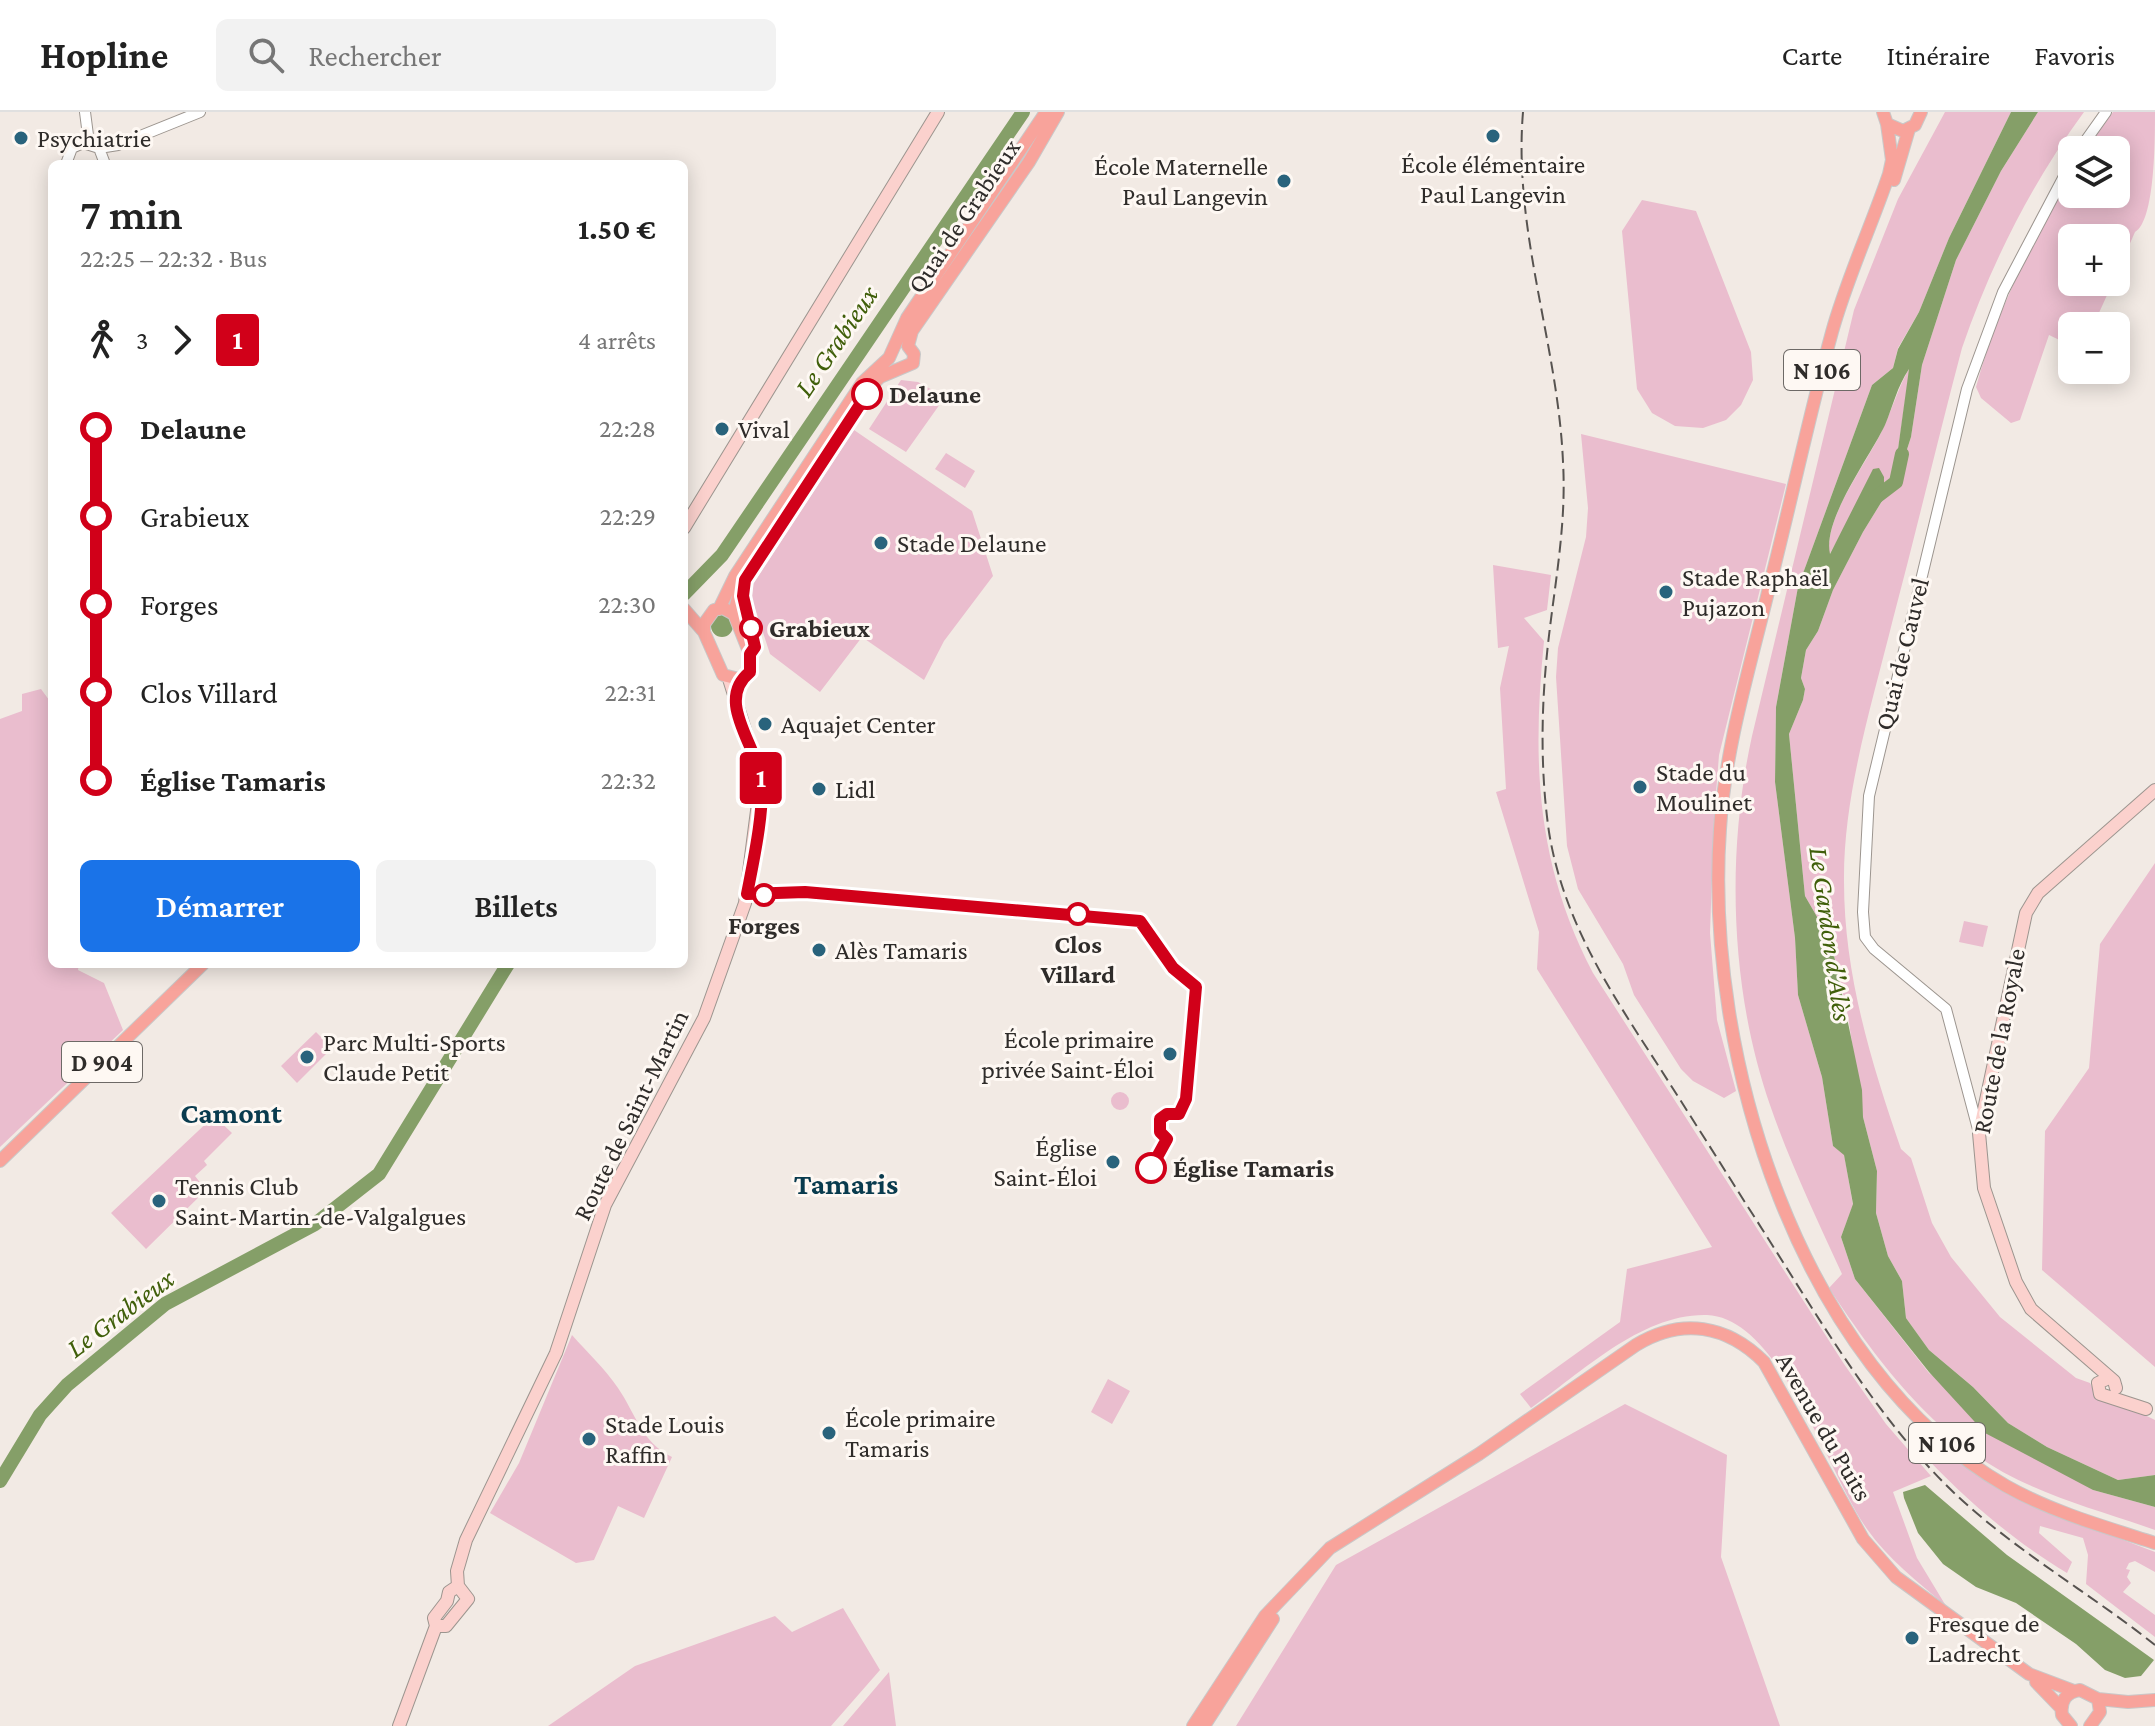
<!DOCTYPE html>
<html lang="fr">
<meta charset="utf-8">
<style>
:root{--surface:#fff;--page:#f2f2f2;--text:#222;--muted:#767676;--line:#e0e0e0;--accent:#1a73e8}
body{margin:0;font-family:"Crimson Pro",serif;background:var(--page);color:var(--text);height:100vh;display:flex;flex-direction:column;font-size:30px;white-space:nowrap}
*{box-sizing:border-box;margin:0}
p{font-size:26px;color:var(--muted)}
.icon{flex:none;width:44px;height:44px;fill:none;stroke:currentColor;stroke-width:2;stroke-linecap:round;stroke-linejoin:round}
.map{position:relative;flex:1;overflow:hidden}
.drawer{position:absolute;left:48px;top:48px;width:640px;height:808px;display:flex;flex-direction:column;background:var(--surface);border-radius:12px;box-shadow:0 4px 20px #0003}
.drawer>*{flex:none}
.badge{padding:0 16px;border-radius:6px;font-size:28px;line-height:52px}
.fabs{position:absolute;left:2058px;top:24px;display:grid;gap:16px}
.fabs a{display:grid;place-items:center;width:72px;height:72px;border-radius:12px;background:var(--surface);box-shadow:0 4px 20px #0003;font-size:40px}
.map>.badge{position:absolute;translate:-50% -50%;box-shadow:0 0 0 4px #fff}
.legs{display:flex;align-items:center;gap:12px;height:88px;padding:0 32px;font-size:26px}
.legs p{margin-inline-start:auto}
.summary{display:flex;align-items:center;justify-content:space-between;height:136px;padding:0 32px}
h1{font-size:44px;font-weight:600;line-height:60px}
.button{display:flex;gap:16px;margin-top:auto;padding:16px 32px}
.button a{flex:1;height:92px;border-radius:12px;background:var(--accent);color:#fff;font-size:32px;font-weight:600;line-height:92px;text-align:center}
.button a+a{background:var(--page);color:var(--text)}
ul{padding:0 32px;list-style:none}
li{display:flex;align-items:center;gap:28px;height:88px;font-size:30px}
li i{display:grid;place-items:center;width:12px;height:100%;margin:0 10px;background:currentColor}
li i::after{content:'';width:20px;height:20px;margin:-10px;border:6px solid;border-radius:50%;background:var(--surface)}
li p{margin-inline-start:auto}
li:first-child i{background:linear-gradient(#0000 50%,currentColor 0)}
li:last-child i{background:linear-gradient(currentColor 50%,#0000 0)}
header{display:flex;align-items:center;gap:48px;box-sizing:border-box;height:112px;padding:0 40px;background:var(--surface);border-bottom:2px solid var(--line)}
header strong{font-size:38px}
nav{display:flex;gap:44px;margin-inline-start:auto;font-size:28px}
.search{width:560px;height:72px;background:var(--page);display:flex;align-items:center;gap:20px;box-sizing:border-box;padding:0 28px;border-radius:12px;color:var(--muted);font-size:30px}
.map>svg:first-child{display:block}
</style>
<header>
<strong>Hopline</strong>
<div class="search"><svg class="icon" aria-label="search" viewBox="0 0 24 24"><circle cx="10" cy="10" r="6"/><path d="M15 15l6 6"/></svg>Rechercher</div>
<nav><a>Carte</a><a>Itinéraire</a><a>Favoris</a></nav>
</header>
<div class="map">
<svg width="2155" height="1614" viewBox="0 0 2155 1614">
<rect width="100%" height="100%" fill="#f2eae4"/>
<path fill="#eabdce" d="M1945,0H2011L1949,126L1919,200L1898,236L1893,256L1872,273L1798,475L1776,595L1775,670L1795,826L1798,883L1822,965L1833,1034L1844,1042L1853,1093L1841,1125L1855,1167L1929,1261L2093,1378L2155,1395V1418C2113,1403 2068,1391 2027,1372C1941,1334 1879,1252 1829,1176L1842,1162C1817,1107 1790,1051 1770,993C1730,878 1726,742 1752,624L1854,198L1898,87Z
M2038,0H2084C2031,72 1991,152 1962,236C1938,326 1917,417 1893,507C1872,592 1843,683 1844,770C1844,862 1871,950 1901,1037L1911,1046L1932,1111L1951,1145L2000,1205L2076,1266L2090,1271L2098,1287L2118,1290L2155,1308V1363L2118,1368L2047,1335L2008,1311L1973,1275L1929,1238L1906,1206L1902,1169L1888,1144L1876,1101L1877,1059L1863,1005L1848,904L1831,829L1805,784L1789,622L1803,588L1805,577L1801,566L1806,538L1818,519L1833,478L1863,420L1890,376L1845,415L1829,443C1825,401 1869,350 1885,312C1894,292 1899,274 1910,255L1898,337L1901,356L1911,325L1922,253L1956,148L2001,59Z
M2113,0H2155C2155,29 2155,109 2135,120L2116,163V126H2072V170H2113L2093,214H2072V234L2049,223L2020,308L2011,311L1981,286L1976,275C1997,198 2032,129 2072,60V82H2116V38H2086Z
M1642,88L1696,99L1751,240L1753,268L1741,293L1726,308L1703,316L1675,314L1652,301L1637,277L1622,119Z
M901,268L918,270L945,285L906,340L869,317Z
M854,318L972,399L993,464L944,529L924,568L862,525L820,580L770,542L752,487L753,472Z
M1581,322L1786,372L1719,643L1714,707L1710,821L1717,908L1736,979L1724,986L1693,969L1681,957L1634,883L1623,852L1578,777L1567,734L1556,565L1558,536L1586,425L1588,396Z
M946,341L975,359L965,376L935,357Z
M1493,453L1551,463L1547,498L1524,506L1544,529C1532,650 1536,752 1593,861L1844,1252L1886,1312L1931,1364L1893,1380L1917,1446L1946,1494C1918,1470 1888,1447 1867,1417C1829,1364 1781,1206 1707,1203C1642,1201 1581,1261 1531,1296L1520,1282L1620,1210L1627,1157L1712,1135L1537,857L1539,820L1496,680L1506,677L1500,576L1509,534L1498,536Z
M41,577L52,592V852H79L78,858L104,871L123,918L0,1035V607L22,599V582Z
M2155,751V1255L2042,1158L2045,1019L2089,956L2100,832Z
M1964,809L1988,814L1983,835L1959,830Z
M316,920L332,936L297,971L281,954Z
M1111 989a9 9 0 1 1 18 0a9 9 0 1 1-18 0Z
M214,1004L232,1021L204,1049L207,1053L195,1064L206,1078L146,1137L111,1101Z
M572,1223C587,1240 605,1257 618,1276C636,1302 641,1330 672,1345L644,1406L618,1394L594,1448L576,1451L490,1401L519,1351Z
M1108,1267L1130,1279L1112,1312L1091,1300Z
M1625,1292L1727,1343L1721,1445L1780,1614H1236L1336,1453Z
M1931,1322L1972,1358L2029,1392L2155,1440V1460L2135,1449L2129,1451L2126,1457L2130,1458L2127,1465L2131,1471L2123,1480L2155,1503V1525L2086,1472L2088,1443L2083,1426L2040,1414L2039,1421L2072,1450L2067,1461C2009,1426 1963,1385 1917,1336Z
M843,1496L880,1558L831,1614H548L635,1554L775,1504L792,1520Z
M889,1560L896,1614H843Z"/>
<path fill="#859f68" d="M2011,0H2038L2001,59L1956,148L1922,253L1911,325L1900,359L1898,337L1909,257C1897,275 1893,294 1885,313C1870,345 1822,408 1830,442L1873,357L1879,356L1884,365V375L1890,376L1863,420L1833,478L1818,519L1806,538L1801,566L1805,577L1803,588L1789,622L1805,784L1831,829L1862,978L1863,1005L1877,1059L1876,1101L1888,1144L1902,1169L1906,1206L1929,1238L1973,1275L2008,1311L2047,1335L2118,1368L2155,1363V1395L2093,1378L1985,1321L1929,1260L1855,1167L1841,1125L1853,1092L1844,1043L1833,1034L1822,965L1798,883L1795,826L1775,670L1776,595L1798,475L1872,273L1893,256L1898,237L1919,200L1949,126Z
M711 514a11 11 0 1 1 22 0a11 11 0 1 1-22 0Z
M1925,1373L2007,1443L2154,1548L2141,1564L2125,1566L2105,1558L2076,1532L2016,1491L1976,1475L1943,1452L1918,1421L1904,1386L1903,1380Z"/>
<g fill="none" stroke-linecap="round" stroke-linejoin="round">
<path stroke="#859f68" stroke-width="14" d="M1875,386L1896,370L1902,342
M684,482L722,443L1023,0
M0,1369L40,1303L67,1273L165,1192L315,1112L379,1062L508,852"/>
<g stroke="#9c958f" stroke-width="12">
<path id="tertiary" d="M85,0L89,31
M99,36L118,33L200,0
M2079,38L2106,0
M66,52L72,36L83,31L99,36L105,52
M1979,1021L1946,897L1874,837L1865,825L1863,800L1869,684L1967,277L2003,180L2072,49"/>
</g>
<g stroke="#9c958f" stroke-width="14">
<path id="secondary" d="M684,416L938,0
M2109,1266L2098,1271L2100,1282L2146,1297
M2116,1276L2114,1269L2031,1197L2016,1170L1984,1076L1979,1021L2026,801L2038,781L2155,678
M458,1474L457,1459L466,1428L556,1241L605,1093L704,906L745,791L761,668L729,567
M436,1514H446L468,1487L458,1474
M399,1614L436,1514L434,1506L447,1489L449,1480L458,1474"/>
</g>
<g stroke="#c9c8c8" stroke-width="14">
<path id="primary" d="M1883,0L1887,12L1903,19L1915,13L1921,0
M1887,12L1892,48L1889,62C1871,115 1847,166 1832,220C1809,304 1791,390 1769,476C1750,555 1725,636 1720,717C1704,943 1799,1255 2006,1374C2052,1400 2105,1415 2155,1431
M1894,68L1909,17
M684,497L704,520L723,563L739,567L750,560L751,545L734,502L723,496L714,498L704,512V520
M719,497L735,464L862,271L889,246L907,206L1046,0
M734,502L741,473L870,275L880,265L913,251L914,242L908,234L912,219L1029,50L1058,0
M0,1049L203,852
M2036,1570L2061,1596
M2098,1587L2128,1590L2155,1588
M1193,1614L1265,1504L1330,1436L1479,1342L1636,1233C1682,1205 1727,1213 1764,1250L1863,1427L1896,1465L2029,1562L2074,1579
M1204,1614L1273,1507
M2071,1614L2062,1603C2060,1589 2066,1580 2080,1578L2098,1587L2100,1600L2090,1614"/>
</g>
<use href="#tertiary" stroke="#fff" stroke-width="10"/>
<use href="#secondary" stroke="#fbd1cd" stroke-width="12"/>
<use href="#primary" stroke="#f8a39b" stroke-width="12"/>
<path stroke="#575350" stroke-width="2" stroke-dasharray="12 6" stroke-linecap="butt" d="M1523,0C1513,120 1558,232 1563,350C1567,419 1552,484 1546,552C1541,607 1541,665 1549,720C1563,807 1609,878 1656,950C1686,997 1716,1044 1746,1092C1808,1187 1865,1291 1945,1372C2008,1435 2086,1478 2155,1533"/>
</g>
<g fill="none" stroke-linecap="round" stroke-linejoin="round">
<g stroke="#fff" stroke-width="18">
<path id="line-1" d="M867,282L745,468L743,484L755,535L750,542V560C715,588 755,631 761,666C765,697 753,751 747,782L805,780L1140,809L1173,856L1196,875L1186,987L1179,1002H1167L1160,1007V1020L1167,1027L1151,1056"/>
</g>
<use href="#line-1" stroke="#d10019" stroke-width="12"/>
</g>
<g fill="#29637c" stroke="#fef8f3" stroke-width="3">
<circle cx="1493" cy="24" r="8"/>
<circle cx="21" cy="26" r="8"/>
<circle cx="1284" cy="69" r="8"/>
<circle cx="722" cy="317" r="8"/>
<circle cx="881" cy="431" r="8"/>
<circle cx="1666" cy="480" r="8"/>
<circle cx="765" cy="612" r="8"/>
<circle cx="1640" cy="675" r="8"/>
<circle cx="819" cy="677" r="8"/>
<circle cx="819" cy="838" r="8"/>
<circle cx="1170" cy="942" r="8"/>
<circle cx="307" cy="945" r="8"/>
<circle cx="1113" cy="1050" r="8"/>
<circle cx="159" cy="1089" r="8"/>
<circle cx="829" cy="1321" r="8"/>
<circle cx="589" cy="1327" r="8"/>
<circle cx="1912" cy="1526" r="8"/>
</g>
<g fill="#fff" stroke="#d10019" stroke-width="4">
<circle cx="867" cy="282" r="14"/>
<circle cx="751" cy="516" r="10"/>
<circle cx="764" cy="783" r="10"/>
<circle cx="1078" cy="802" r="10"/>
<circle cx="1151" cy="1056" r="14"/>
</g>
<g text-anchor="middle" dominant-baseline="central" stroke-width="6" stroke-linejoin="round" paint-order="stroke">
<g fill="#fef8f3" stroke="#6d6966" stroke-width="2">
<rect x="1784" y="238" width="76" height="40" rx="6"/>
<rect x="62" y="930" width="80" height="40" rx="6"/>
<rect x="1909" y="1311" width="76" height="40" rx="6"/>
</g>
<g font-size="24" font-weight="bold" fill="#2f2c2a">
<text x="1822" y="258">N 106</text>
<text x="102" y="950">D 904</text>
<text x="1947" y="1331">N 106</text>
</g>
<g font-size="26" fill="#2f2c2a" stroke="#fef8f3" text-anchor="start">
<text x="37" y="26">Psychiatrie</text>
<text x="1493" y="52" text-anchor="middle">École élémentaire<tspan x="1493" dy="30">Paul Langevin</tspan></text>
<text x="1268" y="54" text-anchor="end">École Maternelle<tspan x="1268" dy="30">Paul Langevin</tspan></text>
<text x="738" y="317">Vival</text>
<text x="897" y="431">Stade Delaune</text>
<text x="1682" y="465">Stade Raphaël<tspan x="1682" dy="30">Pujazon</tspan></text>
<text x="781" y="612">Aquajet Center</text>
<text x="1656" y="660">Stade du<tspan x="1656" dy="30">Moulinet</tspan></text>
<text x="835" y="677">Lidl</text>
<text x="835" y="838">Alès Tamaris</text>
<text x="1154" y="927" text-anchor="end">École primaire<tspan x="1154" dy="30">privée Saint-Éloi</tspan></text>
<text x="323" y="930">Parc Multi-Sports<tspan x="323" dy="30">Claude Petit</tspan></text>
<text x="1097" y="1035" text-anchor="end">Église<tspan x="1097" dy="30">Saint-Éloi</tspan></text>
<text x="175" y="1074">Tennis Club<tspan x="175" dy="30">Saint-Martin-de-Valgalgues</tspan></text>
<text x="845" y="1306">École primaire<tspan x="845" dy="30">Tamaris</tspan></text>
<text x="605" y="1312">Stade Louis<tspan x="605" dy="30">Raffin</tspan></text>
<text x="1928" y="1511">Fresque de<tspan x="1928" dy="30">Ladrecht</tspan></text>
</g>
<g font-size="26" fill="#2f2c2a" stroke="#fef8f3">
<text transform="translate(964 104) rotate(-56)">Quai de Grabieux</text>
<text transform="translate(1902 542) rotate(-76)">Quai de Cauvel</text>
<text transform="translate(1999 929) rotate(-79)">Route de la Royale</text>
<text transform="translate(631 1003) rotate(-64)">Route de Saint-Martin</text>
<text transform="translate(1824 1315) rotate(60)">Avenue du Puits</text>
</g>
<g font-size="26" font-weight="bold" fill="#2f2c2a" stroke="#fef8f3" text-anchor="start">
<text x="889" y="282">Delaune</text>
<text x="769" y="516">Grabieux</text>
<text x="764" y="813" text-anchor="middle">Forges</text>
<text x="1078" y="832" text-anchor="middle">Clos<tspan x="1078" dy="30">Villard</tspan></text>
<text x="1173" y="1056">Église Tamaris</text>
</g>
<g font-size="28" font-style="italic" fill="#405f0a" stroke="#fef8f3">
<text transform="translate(836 229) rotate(-56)">Le Grabieux</text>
<text transform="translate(1831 822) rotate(82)">Le Gardon d'Alès</text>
<text transform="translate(120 1201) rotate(-37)">Le Grabieux</text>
</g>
<g font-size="30" font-weight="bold" fill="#093b4e" stroke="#fef8f3">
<text x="231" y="1000">Camont</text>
<text x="846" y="1071">Tamaris</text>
</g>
</g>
</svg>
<div class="fabs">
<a><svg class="icon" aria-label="layers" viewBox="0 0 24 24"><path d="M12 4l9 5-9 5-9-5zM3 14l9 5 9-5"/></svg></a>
<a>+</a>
<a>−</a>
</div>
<b class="badge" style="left:761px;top:666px;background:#d10019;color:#fff">1</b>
<section class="drawer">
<div class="summary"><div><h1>7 min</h1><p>22:25 – 22:32 · Bus</p></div><b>1.50 €</b></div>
<div class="legs"><svg class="icon" aria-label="walk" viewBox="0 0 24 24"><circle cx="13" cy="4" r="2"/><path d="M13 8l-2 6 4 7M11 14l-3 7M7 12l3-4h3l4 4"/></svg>3<svg class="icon" aria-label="forward" viewBox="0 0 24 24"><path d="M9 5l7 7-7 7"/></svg><b class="badge" style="background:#d10019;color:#fff">1</b><p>4 arrêts</p></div>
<ul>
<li><i style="color:#d10019"></i><b>Delaune</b><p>22:28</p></li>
<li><i style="color:#d10019"></i><span>Grabieux</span><p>22:29</p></li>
<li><i style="color:#d10019"></i><span>Forges</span><p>22:30</p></li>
<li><i style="color:#d10019"></i><span>Clos Villard</span><p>22:31</p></li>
<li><i style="color:#d10019"></i><b>Église Tamaris</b><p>22:32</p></li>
</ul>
<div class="button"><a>Démarrer</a><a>Billets</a></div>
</section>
</div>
